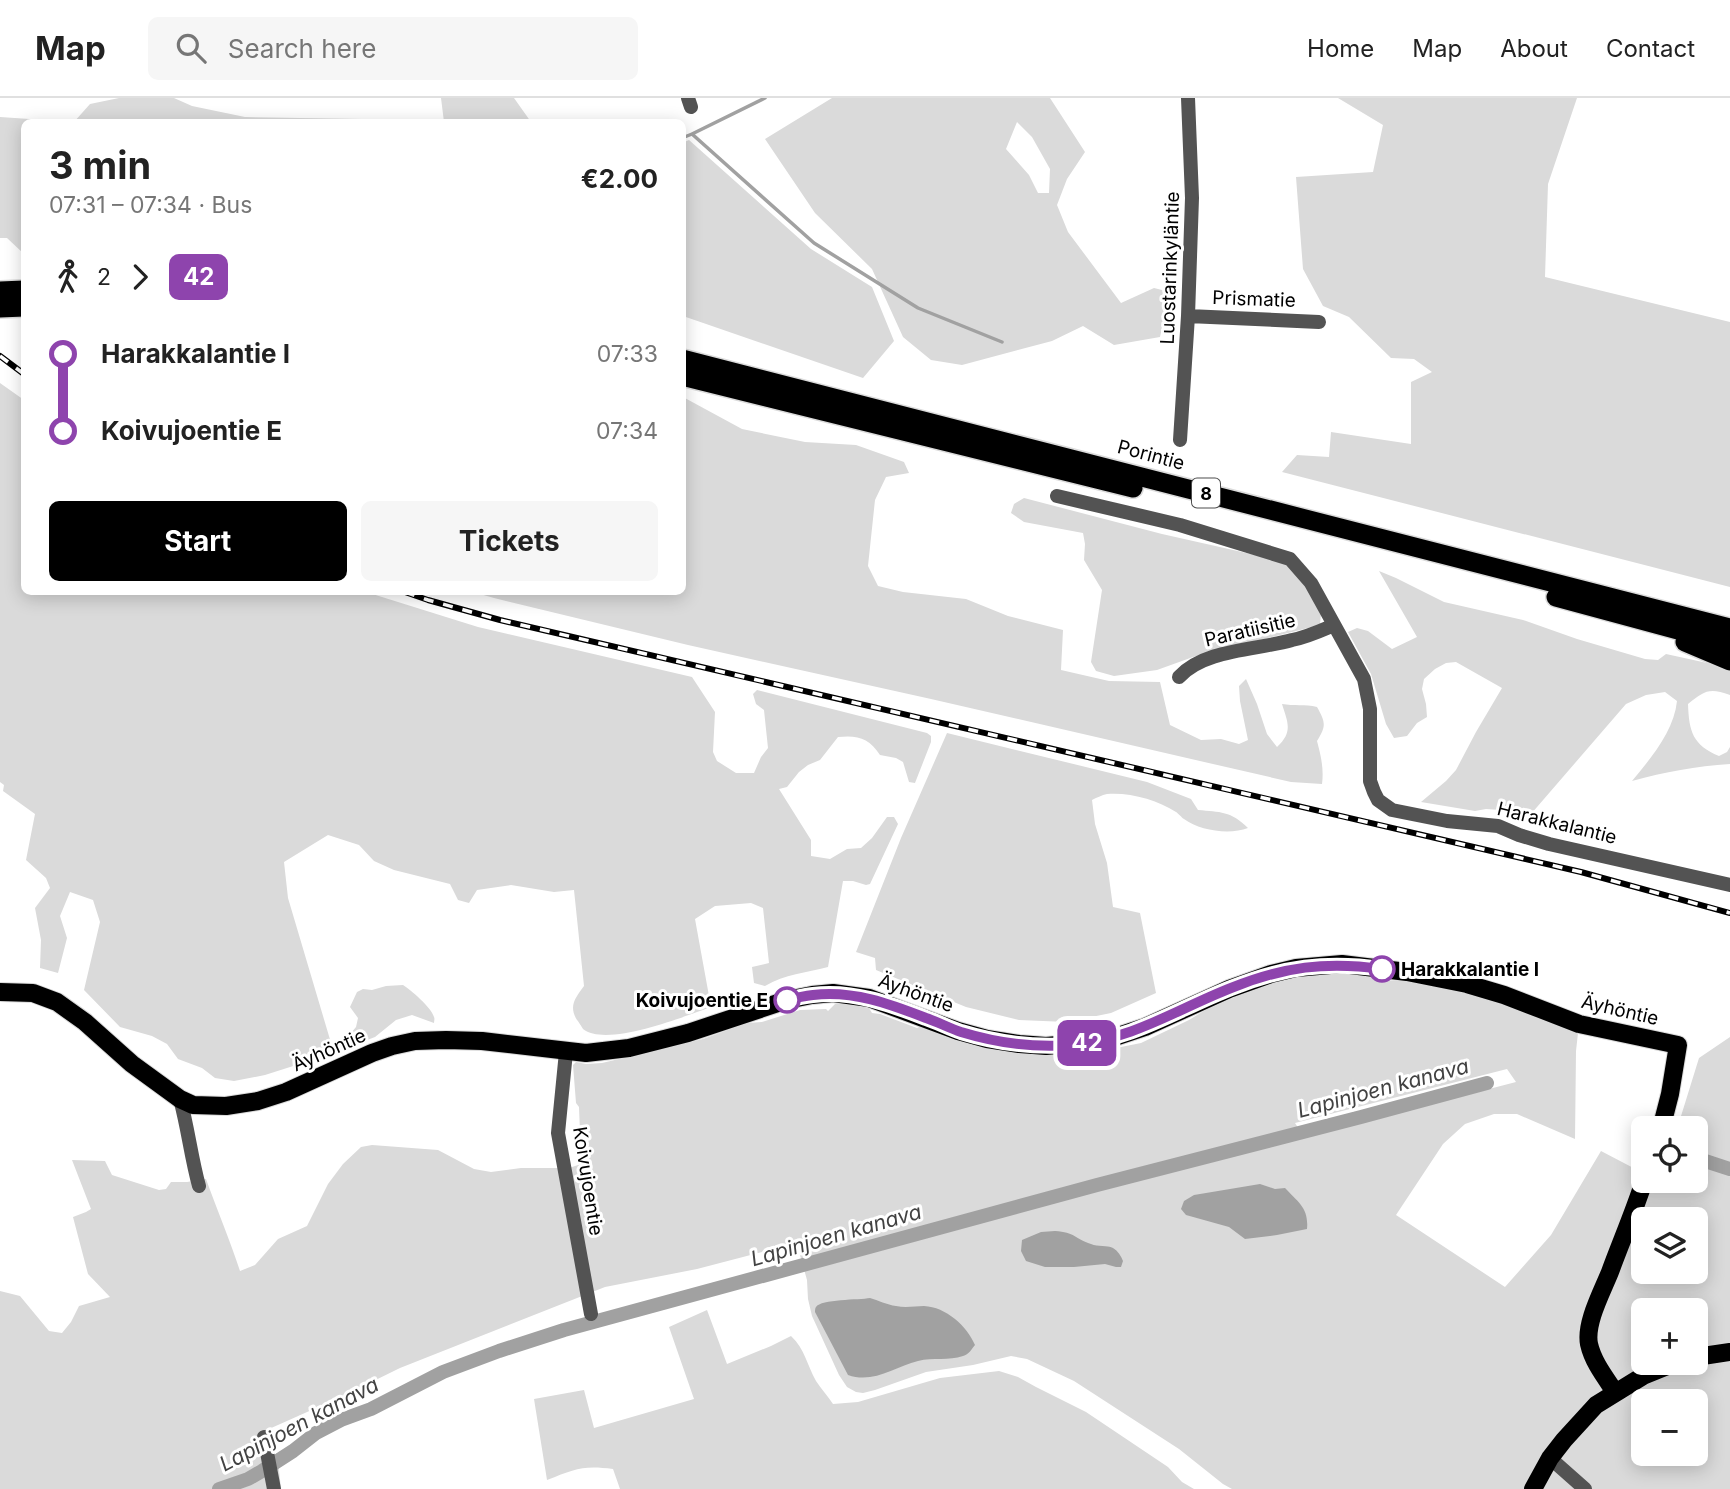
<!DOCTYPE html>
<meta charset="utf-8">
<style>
:root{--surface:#fff;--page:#f6f6f6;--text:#222;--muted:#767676;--line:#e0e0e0;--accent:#000}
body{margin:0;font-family:Inter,sans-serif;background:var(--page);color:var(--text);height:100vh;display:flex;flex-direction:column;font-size:26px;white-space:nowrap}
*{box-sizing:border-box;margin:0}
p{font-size:23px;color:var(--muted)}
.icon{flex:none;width:38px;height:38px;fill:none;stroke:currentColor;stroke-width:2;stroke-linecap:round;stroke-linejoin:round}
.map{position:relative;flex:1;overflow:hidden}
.sheet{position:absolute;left:21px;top:21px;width:665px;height:476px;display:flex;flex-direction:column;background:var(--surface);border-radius:10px;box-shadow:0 4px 18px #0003}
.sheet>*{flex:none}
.badge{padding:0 14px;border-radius:10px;font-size:24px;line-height:46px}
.controls{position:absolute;left:1631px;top:1018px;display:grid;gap:14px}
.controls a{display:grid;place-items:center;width:77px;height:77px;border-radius:10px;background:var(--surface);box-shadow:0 4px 18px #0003;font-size:35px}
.map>.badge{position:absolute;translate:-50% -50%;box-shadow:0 0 0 4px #fff}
.legs{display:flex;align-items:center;gap:10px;height:77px;padding:0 28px;font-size:23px}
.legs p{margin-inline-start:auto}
.headline{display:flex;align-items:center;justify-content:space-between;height:119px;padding:0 28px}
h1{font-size:38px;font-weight:700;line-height:52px}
.cta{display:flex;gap:14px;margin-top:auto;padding:14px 28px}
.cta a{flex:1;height:80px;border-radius:10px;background:var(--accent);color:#fff;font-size:28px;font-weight:700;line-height:80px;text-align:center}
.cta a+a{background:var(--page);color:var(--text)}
ul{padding:0 28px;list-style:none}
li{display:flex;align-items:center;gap:24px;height:77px;font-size:26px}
li i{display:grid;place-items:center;width:10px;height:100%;margin:0 9px;background:currentColor}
li i::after{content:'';width:18px;height:18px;margin:-9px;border:5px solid;border-radius:50%;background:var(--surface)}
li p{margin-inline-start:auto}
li:first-child i{background:linear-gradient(#0000 50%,currentColor 0)}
li:last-child i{background:linear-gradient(currentColor 50%,#0000 0)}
header{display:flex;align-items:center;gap:42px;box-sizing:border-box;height:98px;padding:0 35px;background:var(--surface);border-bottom:2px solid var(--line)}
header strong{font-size:33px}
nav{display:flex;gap:38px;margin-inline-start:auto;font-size:24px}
.search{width:490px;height:63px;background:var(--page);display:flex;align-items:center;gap:18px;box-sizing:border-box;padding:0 24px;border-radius:10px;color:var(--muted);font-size:26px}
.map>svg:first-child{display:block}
</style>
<header>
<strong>Map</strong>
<div class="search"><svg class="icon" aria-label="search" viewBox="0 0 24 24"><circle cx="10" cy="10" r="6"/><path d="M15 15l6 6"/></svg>Search here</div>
<nav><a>Home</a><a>Map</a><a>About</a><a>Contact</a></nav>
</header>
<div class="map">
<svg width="1730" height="1391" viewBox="0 0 1730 1391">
<rect width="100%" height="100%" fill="#fff"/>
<path fill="#dadada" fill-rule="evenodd" d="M119,0H174L192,8L245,19L362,21L367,24H24V156L7,140H0V19L74,24L90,6Z
M441,0H514L531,24H444Z
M832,0H1050L1085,54L1067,81L1057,107L1068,134L1121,205L1154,190L1170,194L1160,239L1114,247L1083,228L1052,243L962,267L931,262L903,239L872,171L815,115L765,41ZM1017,24L1032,39L1050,71L1049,95H1038L1029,77L1006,51Z
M1338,0H1577L1548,86L1545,179L1730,224V489L1282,374L1297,357L1329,359L1331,334L1411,346V284L1432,274L1414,261L1391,260L1349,219L1323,208L1303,171L1296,79L1373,74L1383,27Z
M689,42L811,151L872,189L894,243L863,280L683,218L682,45Z
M0,285L24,302V494H366L478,529L692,579L715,614L713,654L717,663L736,675H754L761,659L768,650L764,612L756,606L753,596L757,592L927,635L931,638V644L915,685L909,684L903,664L896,660L880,657C869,640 858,637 838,639L820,662L808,667L799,674L787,689L779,691L811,742V758L830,761L847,751L861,750L872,740L887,719H894L898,726L870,786L866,787L853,783H843L828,869C806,875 785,876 765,888L754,885L752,869L769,865L763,810L751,805L715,808L695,821L711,909C685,918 607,950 583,931C582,929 578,923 577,922C568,908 576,899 584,888L574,792L554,794L511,787L477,792L469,805L458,802L450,786L394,772L374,763L359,747L328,737L284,764L288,800L334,955L265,977L234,983L215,980L202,970L178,961L167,946L152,938L120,929L84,892L100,824L93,802L70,794L60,818L67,840L58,875L40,870L41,842L35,810L50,790L46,780L26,762L35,716L3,693L4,687L0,684Z
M683,299L742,331L805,344L856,347L904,364L909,375L886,379L875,402L868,468L878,488L903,494L966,501L1008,518L1063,532L1061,572L1109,583L1160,584L1170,627L1201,642L1221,641L1239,646L1248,642L1240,603L1239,588L1246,581L1257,606L1267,636L1277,649C1293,634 1288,625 1282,606C1294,608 1305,606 1317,609C1326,625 1326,628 1317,643C1321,658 1324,671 1322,686L1291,684L931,601L688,547L494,500L473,494H682Z
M1024,400L1162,436L1282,463L1296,476L1309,493L1321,515L1320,527L1193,559L1157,572L1114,578L1096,573L1091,564L1102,492L1084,462L1085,446L1083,435L1024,424L1011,415L1014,406Z
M1379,473L1396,480L1444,504L1523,522L1577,541L1645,561L1658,562L1666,556L1730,570V597C1709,589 1704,593 1688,606C1689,634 1693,647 1719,658L1727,654L1730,649V666C1696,668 1665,674 1632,683C1651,660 1674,633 1677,603L1665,594L1646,597L1626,606L1531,716L1522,719L1501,712L1486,711L1475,713L1421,704L1446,683L1456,672L1476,634L1502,590L1456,564L1446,565L1435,571L1424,581L1422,591L1426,606L1427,619L1417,625L1407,638L1394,640L1386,626L1371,576L1348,534L1357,530L1368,533L1392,551L1417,539Z
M947,635L1147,684L1191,701L1198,712C1220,714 1231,713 1248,730C1230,737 1200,733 1184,721C1182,720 1178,715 1176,714C1158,702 1129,694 1107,696C1102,697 1096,700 1092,702L1095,726L1107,765L1113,809L1140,815L1156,895L1111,915L1067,924L1019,922L966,909L876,872L875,860L856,854L901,740Z
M1336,873H1367L1374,882L1413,883L1449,887L1579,926L1576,953L1575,1041L1517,1016H1494L1465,1026L1443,1046L1396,1117L1505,1189L1551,1137L1601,1053L1643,1075V1083H1696V1031H1677L1699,960L1730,939V1391H1232L1223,1386L1179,1351L1074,1283L1027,1261L1011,1258L973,1267L926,1274L875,1292L863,1295L856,1294L847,1289L839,1277L812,1218L808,1201L807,1182L800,1157L789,1147L697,1171L605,1189L400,1270L343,1298L269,1331L279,1372L281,1391H0V1193L20,1198L49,1233L62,1235L71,1224L79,1208L110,1199L88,1176L73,1119L86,1114L91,1111L72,1062L105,1063L112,1077L159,1092L166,1091L171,1084H187L206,1081C217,1112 230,1142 240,1173L255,1167L278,1141L307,1128L328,1086L343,1066L361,1049L372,1047L438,1052L474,1071L491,1074L521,1070H569L584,1065L583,1049L580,1034L579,1009L576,1005L573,967L576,964L586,966L602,965L703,941L747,925L762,924L800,912L826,911L828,913L835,906L854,905L869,910L872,915L880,916L917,930L924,927L1008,952L1086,956L1141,945L1189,922L1207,911L1242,894L1271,884L1297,878ZM1507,971L1516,984L1304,1039L1295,1025ZM1643,1122H1696V1174H1643ZM1643,1213H1696V1265H1643ZM1643,1304H1696V1356H1643Z
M403,887C410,891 432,910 434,919C435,921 434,923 434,925L412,917L396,922L375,939L362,944H351V935L356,929L358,920L350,909L357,894L363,891L372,892L386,888Z
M707,1212L727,1266L771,1248L791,1238C805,1251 807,1267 816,1283C821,1291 828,1298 833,1306L858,1304L940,1280L999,1273L1018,1279L1036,1289L1086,1314L1168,1369L1182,1384L1194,1391H620L613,1371C583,1367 575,1371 547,1382L534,1301L584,1292L594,1330L694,1301L669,1229Z"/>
<path fill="#a1a1a1" d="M1260,1086L1275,1091L1285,1090C1298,1104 1309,1110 1307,1131L1277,1137L1245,1141L1229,1129L1186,1117L1181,1111L1184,1103L1194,1097Z
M1055,1133C1075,1134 1075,1141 1091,1146C1098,1149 1107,1147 1113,1150C1118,1153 1121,1158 1123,1163L1121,1169H1116L1105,1166L1074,1169H1045L1026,1163L1021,1153L1022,1142L1041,1134Z
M870,1200C878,1202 887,1207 896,1208C906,1210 915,1208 924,1208C946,1209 967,1228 975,1247C971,1252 969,1256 963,1258C949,1263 933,1259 918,1263C895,1269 873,1286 848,1277L815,1214C815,1213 815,1210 816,1209C821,1201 859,1202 870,1200Z"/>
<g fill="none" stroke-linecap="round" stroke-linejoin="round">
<path stroke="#a1a1a1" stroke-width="3.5" d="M765,0L692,36L814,145L918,210L1002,244
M682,40L692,36"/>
<path stroke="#a1a1a1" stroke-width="14" d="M1696,1060L1730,1071
M219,1391L248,1381L262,1373L293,1353L316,1335L341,1322L371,1311L443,1274L499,1253L564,1232L1097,1087L1361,1019L1487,985"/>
<g stroke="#dbdbdb" stroke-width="20">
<path id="major" d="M0,894L33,895L57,904L85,924L132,966L180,1001L193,1007L226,1008L258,1003L286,994L372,955L392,948L415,943L446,942L482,943L586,955L629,950L688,935L787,902L812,897L833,895L869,900L958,933L987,941L1019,946L1046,948L1091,944L1112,940L1145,929L1229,891L1271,876L1296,870L1342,866L1407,874L1467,886L1504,897L1579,926L1678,947L1670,996L1661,1031
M1696,1259L1730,1254
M1615,1294C1605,1279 1593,1264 1589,1246C1585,1225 1602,1194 1610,1174C1621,1144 1634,1114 1644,1083
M1533,1391L1550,1360L1564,1342L1596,1307L1643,1278L1675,1265"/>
</g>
<g stroke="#dbdbdb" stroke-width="22">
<path id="highway" d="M0,193L24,192
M0,210L24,209
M682,261L1730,530
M682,278L1133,390
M1556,499L1730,546
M1685,544L1730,563"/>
</g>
<path stroke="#535353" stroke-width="14" d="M688,0L691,9
M1188,218L1319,224
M1180,342L1188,218L1192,100L1188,0
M1057,398L1180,427L1290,461L1311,485L1364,581L1370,611V683L1374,694L1378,702L1392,712L1447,723L1498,728L1519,737L1549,746L1730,787
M1179,579C1204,551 1258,552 1292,542C1307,539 1320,533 1334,527
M566,954L558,1035L591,1216
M180,1001C188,1030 191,1059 199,1088
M264,1339L274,1391
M1550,1360L1585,1391"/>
<use href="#major" stroke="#000" stroke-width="18"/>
<use href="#highway" stroke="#000" stroke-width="19"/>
<g stroke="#000" stroke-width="6">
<path id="rail" d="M0,258L24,276
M405,494L428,502L500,522L1581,774L1730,815"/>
</g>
<use href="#rail" stroke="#fff" stroke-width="3.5" stroke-dasharray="10" stroke-linecap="butt"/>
</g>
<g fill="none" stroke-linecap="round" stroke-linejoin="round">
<g stroke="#fff" stroke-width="16">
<path id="line-1" d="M787,902C795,900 804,898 813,897C853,892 890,906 926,920C938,924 949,930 961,934C997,945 1034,950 1071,947C1134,941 1175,912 1231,890C1283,869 1326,863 1382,871"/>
</g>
<use href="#line-1" stroke="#8e44ad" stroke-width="10"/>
</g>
<g fill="#fff" stroke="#8e44ad" stroke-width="3.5">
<circle cx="1382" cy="871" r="12"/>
<circle cx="787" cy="902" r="12"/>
</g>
<g text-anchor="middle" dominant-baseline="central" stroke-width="6" stroke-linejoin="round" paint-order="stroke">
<rect fill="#fff" stroke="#4c4c4c" stroke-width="2" x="1192" y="380.5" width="28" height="29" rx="5"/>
<g font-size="18" font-weight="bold" fill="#000">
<text x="1206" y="395">8</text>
</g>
<g font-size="19" fill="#000" stroke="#fff">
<text transform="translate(1170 170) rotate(-88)">Luostarinkyläntie</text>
<text transform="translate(1254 201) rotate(2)">Prismatie</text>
<text transform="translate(1151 357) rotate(15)">Porintie</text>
<text transform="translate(1250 532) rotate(-13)">Paratiisitie</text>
<text transform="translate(1557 725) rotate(14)">Harakkalantie</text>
<text transform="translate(916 895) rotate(20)">Äyhöntie</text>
<text transform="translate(1620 912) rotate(13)">Äyhöntie</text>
<text transform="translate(329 952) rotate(-24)">Äyhöntie</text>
<text transform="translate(588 1083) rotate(81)">Koivujoentie</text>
</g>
<g font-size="19" font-weight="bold" fill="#000" stroke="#fff" text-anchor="start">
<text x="1401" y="871">Harakkalantie I</text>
<text x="768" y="902" text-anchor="end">Koivujoentie E</text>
</g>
<g font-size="21" font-style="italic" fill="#424242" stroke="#fff">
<text transform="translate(1383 990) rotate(-15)">Lapinjoen kanava</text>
<text transform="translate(836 1137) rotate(-16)">Lapinjoen kanava</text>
<text transform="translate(299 1326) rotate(-28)">Lapinjoen kanava</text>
</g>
</g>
</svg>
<div class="controls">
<a><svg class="icon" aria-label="locate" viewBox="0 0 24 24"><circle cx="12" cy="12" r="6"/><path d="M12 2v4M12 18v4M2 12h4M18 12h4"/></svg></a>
<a><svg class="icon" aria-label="layers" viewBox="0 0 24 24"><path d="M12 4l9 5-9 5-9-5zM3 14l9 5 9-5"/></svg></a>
<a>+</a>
<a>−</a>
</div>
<b class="badge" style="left:1087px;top:945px;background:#8e44ad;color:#fff">42</b>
<section class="sheet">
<div class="headline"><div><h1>3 min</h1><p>07:31 – 07:34 · Bus</p></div><b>€2.00</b></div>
<div class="legs"><svg class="icon" aria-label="walk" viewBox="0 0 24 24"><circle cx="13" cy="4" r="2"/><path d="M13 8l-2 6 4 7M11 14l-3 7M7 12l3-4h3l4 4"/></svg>2<svg class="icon" aria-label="forward" viewBox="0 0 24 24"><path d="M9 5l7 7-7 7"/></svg><b class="badge" style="background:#8e44ad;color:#fff">42</b></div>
<ul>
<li><i style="color:#8e44ad"></i><b>Harakkalantie I</b><p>07:33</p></li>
<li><i style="color:#8e44ad"></i><b>Koivujoentie E</b><p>07:34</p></li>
</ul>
<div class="cta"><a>Start</a><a>Tickets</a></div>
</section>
</div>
